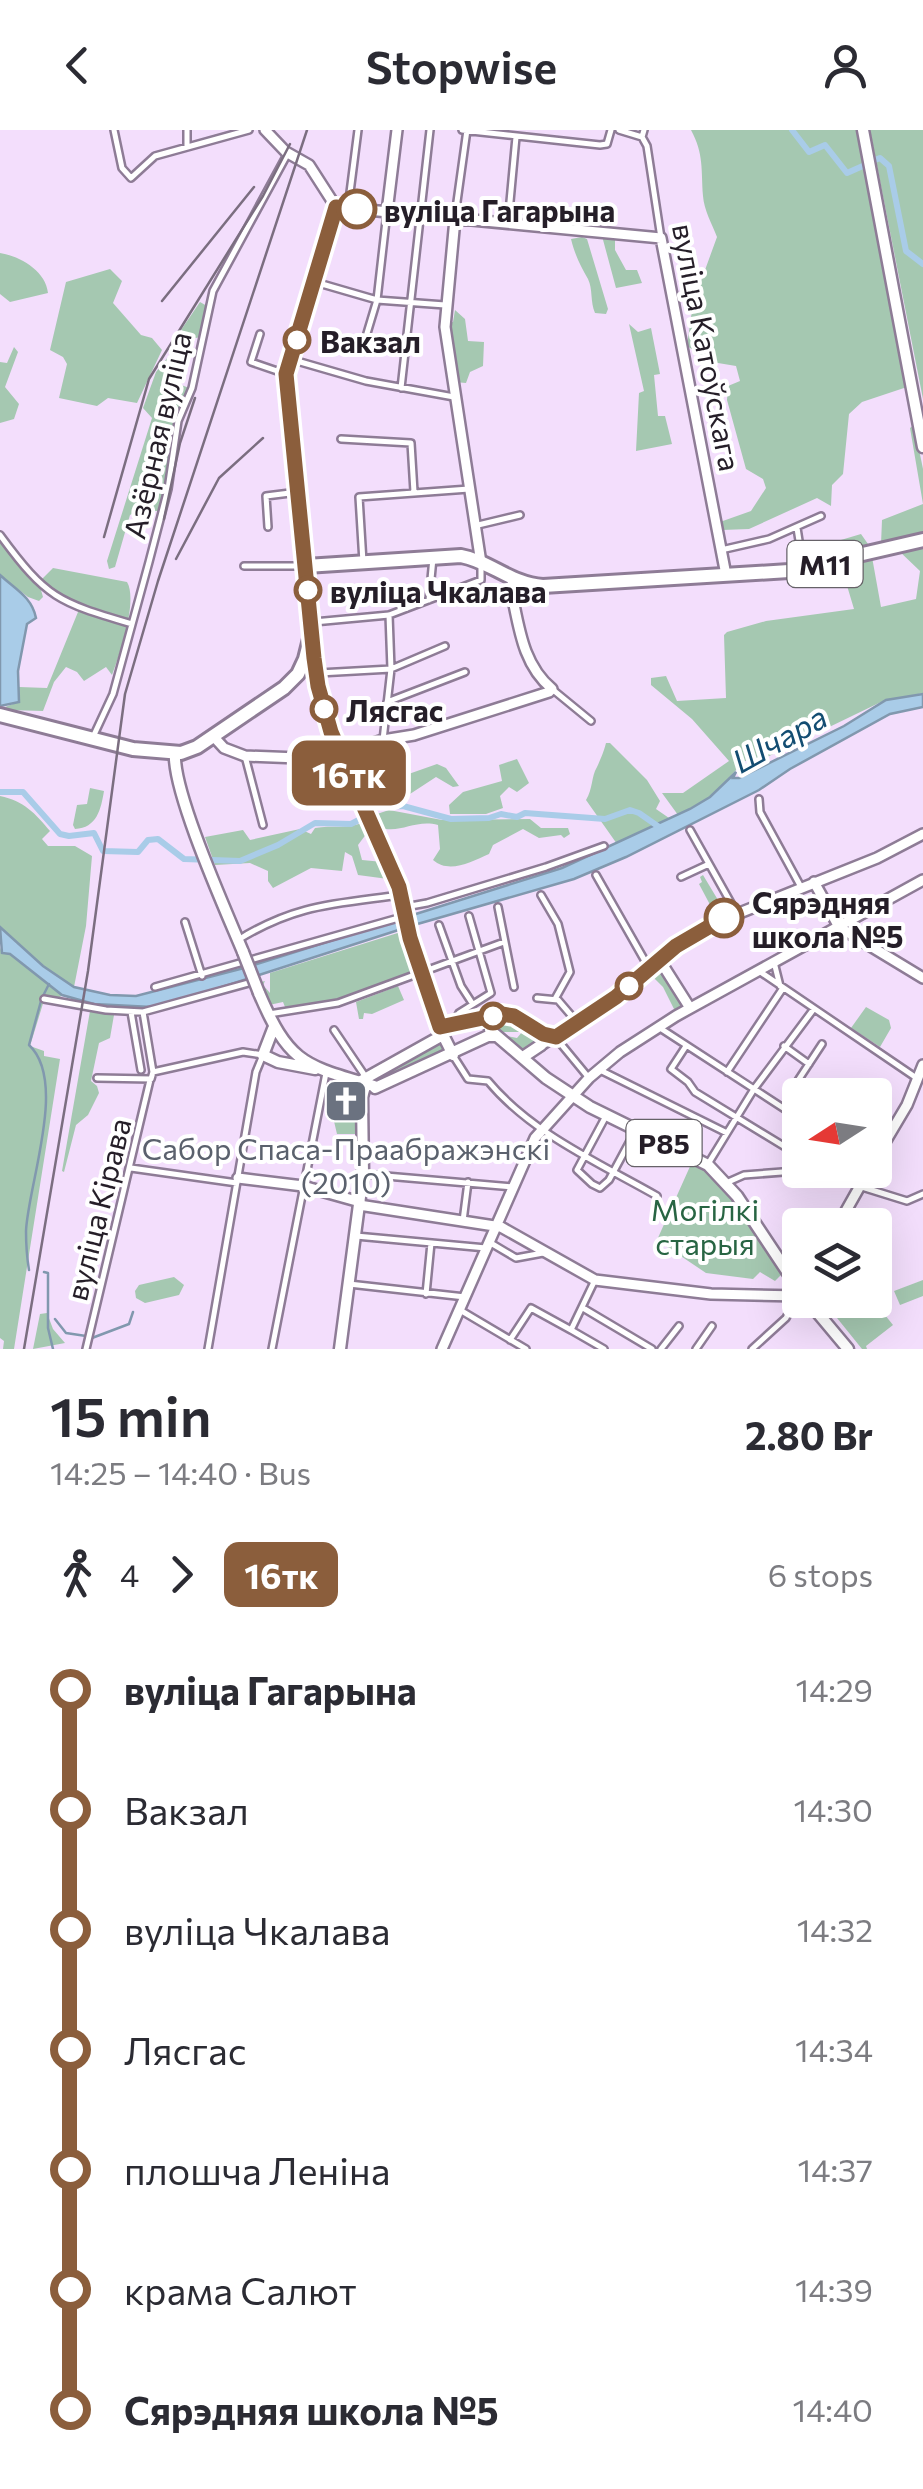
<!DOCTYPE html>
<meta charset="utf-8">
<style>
:root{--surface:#fff;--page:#f7f7f7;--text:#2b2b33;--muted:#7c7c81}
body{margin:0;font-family:Commissioner,sans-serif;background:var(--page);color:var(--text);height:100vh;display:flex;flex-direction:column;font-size:38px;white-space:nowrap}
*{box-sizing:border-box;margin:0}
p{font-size:32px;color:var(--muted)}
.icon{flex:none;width:55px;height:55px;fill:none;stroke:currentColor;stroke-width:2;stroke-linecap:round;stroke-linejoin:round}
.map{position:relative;height:1219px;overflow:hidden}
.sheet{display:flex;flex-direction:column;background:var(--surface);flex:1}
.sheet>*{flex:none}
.badge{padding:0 20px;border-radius:15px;font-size:35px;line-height:65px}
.needle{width:65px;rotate:258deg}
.buttons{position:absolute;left:782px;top:948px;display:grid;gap:20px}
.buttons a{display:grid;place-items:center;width:110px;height:110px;border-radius:10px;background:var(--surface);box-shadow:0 10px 40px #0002;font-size:50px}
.map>.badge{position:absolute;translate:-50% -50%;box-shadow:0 0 0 5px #fff}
.legs{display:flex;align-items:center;gap:15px;height:110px;padding:0 50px;font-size:32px}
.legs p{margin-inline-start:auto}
.overview{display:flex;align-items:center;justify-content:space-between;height:170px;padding:0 50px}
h1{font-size:55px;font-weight:600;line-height:75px}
ul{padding:0 50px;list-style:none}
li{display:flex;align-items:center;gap:35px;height:120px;font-size:38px}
li i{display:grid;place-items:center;width:15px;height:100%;margin:0 12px;background:currentColor}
li i::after{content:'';width:25px;height:25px;margin:-12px;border:8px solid;border-radius:50%;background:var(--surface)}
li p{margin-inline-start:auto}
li:first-child i{background:linear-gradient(#0000 50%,currentColor 0)}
li:last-child i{background:linear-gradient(currentColor 50%,#0000 0)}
header{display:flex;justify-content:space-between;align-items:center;height:130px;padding:0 50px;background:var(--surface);font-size:45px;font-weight:600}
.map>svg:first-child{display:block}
</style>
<header><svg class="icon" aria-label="back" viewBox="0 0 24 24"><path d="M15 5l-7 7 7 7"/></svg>Stopwise<svg class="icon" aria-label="person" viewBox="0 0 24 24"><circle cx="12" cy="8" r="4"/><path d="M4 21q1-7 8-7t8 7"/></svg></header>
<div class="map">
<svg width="923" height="1219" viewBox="0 0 923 1219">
<rect width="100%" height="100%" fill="#f3defc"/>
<path fill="#a5c8b1" d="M691,0H858L907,257L862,272L849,284L843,344L832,355L831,376L817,368L749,399L722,400L720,392L751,381L766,358L763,349L746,339L727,270L728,256L740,251L736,236L712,232L687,216L693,173L717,107C712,94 704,80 703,66C701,40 704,24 691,0Z
M870,0H923V269Z
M602,106L615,107V120L626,140H637L642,153L616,158Z
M582,107L587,109L608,179L606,184L595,183C590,172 593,159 588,149C580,135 575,125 571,109Z
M0,123C20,126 46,141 48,163L10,172L0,164Z
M110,139L122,151L113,173L141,205L152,208L162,220L137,273L108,268L97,276L59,268L67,234L63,227L50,220L66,152Z
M200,172L207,176L200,207L196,208L181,200Z
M455,180L465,189L468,211L484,212L483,236L470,242L466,253L454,252L448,193L453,192Z
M629,194L638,202L651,198L660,244L654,245L658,286H665L672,314L636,321L639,263L644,261Z
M14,217L18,222L5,257L19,274L14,289L0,293V232L7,233Z
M168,227L172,231L179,254L189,258C166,299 172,337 159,381H137L130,385L115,437L109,439L107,431L152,288L143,278L156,242Z
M914,295L923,339V403L881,414L882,390L923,374L910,298Z
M861,404L868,414L804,434V421Z
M0,413L41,460L43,467L39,471L28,467L0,445Z
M923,413V563L881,572L763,629L745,631L710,667L678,685L662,663H683L729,631L692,589L651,555V548L666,546L677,571L726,568L724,505L727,502L766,491L854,479L845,449L818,455L797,444L872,427L881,477L916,469L920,441L898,420Z
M53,438L127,452C138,470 120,524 112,545L106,537L84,551L77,542L66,537L54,552L43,581L8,580L5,577L18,572L19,557L47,558L78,482L77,473L56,463L42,449Z
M606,613H610L647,650L660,671L656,679L669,688L617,714L586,670C593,659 591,647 597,637C601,628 603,624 606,613Z
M517,629L529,653L517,662L509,657L500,666L503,678L486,684H450L449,675L463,662L502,651L499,635Z
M437,634L446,638L459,656L453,657L436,647L410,664L386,654V652Z
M90,658L104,661C101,679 97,698 75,699L73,695L77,675L87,674Z
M0,666C24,671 35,683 50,701L42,709L48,716H75L92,726L86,796L74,857L43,836L0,797Z
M389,680L442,690L530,689L541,698H568L570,704L564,708L561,705L539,708L523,699L493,715L489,724C471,732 449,744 433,730L440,719L438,695C414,689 400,705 378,697L374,685Z
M362,693L370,699L358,715L362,730L383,732L390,747L388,749L358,745L352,726L345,722L342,741L311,738L273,758L268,751V741L250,733L215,735L205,707L243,700L250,710L300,699L311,704L315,698C332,695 346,699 362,693Z
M703,745L721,775L728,772L732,778L716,786L699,754L702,752L700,747Z
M404,801L415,838L413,841C371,858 332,880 285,877L283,872L269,875L261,852L265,851L263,855L270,863V843Z
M0,817L2,823H10L62,865L59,868L45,867L30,916L44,921V926L60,929L14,1219H3L4,1211L0,1208Z
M658,837L683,874L684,878L676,883L663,857L649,843Z
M398,856L404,870L372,884L364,883L363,889H359L356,872Z
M866,877L889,890L891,898L880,917L851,898Z
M90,881L114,885L110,908L99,913L91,951L97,956L99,963L88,985L76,995L64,1042L62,1041Z
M515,890L536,904L533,908L540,909L526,921L501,905L517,908L522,902H500L494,898L495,891Z
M442,911L447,922L376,953L374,949Z
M329,953L353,956L357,964V1004H337L333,987L335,969L325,965Z
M692,1032C731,1049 759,1108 783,1143L775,1151L760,1142L753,1149L706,1143L657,1110Z
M174,1147L184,1155L179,1165L145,1173L136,1168L135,1161L139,1155Z
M923,1150V1166L900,1175L894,1161Z
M845,1174L851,1183L885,1185L893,1195L866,1216L867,1219H862L833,1183Z
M47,1183L53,1199L65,1213L33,1219L40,1184Z"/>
<path fill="#a9cce8" stroke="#8198ae" stroke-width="2.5" d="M0,445C15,459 32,467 36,488L27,494L18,541L19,572L0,576Z
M923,564V577L890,584L790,639L759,660L626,727L574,749L414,795L200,864L152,877L94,874L62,865L10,824L2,823L0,797L43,836L74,857L110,865L136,866L244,838L562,738L690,679L710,667L736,642L733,648H739L844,596L886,570Z"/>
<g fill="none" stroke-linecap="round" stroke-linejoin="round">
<path stroke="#8198ae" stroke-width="2.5" d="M43,866L49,854
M29,1140C27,1128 26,1113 26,1101C28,1054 68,951 29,915L41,871
M44,1142L48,1143V1198L53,1219
M55,1189L66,1203L86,1206
M92,1208L129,1194L133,1182"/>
<path stroke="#a9cce8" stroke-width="6" d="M792,0L809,22L825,15L847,43L865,35
M875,30L880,28L889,36L906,121L923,134
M0,662H23L60,704L69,706L94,703L103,721L138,722L148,710L158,709L184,729L240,731L278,715L315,693L351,694L372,683L376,677L403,676L451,689L489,688L501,684L517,687L525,683L605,689L630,680L639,683L659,697"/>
<g stroke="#8e7c96" stroke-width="10">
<path id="street" d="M114,0L122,38L131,48L155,26L249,0
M187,0V17
M462,0L600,15L607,14L611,0
M619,0L642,7
M644,0L642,7L647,16L661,108
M348,78L358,0
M455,86L467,0
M508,93L516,7
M315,152L377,170L445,175
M260,204L251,232L286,244
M365,210L377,170L387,82
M290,229L366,251L454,267
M401,258L430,0
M341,309L411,313L414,362
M474,396L520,385
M268,397L266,366L298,362
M797,398L803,436
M0,405C47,469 58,472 132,494
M721,420L769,409L821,386
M363,432L359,367L469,359
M244,436H303
M429,470L433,428
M314,492L389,485L481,450V436
M319,543L391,539L445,516
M552,559L591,591
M387,572L465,542
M93,607L113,564L149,432L168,359L178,291L192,258L213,161L288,23
M383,610L391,539L389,485
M245,626L263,695
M759,669L760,682L801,757
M690,700L736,782
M596,745L649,838
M681,747L709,734
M541,765L558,794L570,842L555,869
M405,777L427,773L546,737L604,716
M498,777L514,857
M185,792L202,846
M439,795L461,856L472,873
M238,810C296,774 335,774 400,765
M774,832L780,856
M759,841L918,949
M155,857L395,789
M537,868L558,870L576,891
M44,869L106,880L143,882L256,851
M131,882L141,940
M143,882L153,942
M269,884L338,873L504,812
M455,891L459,883L491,863L469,786
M660,898L800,989
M334,900L365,946
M556,908L589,948
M686,916L671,939L688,952L695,962L800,1026
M784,916L809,934
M454,927L468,949L488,951C531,1003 599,1033 657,1066
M600,940L727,1003
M727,942L783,858
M97,948L151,949L153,942L243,922L263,925L256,942L208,1219
M797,952L822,914
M606,986L577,1040L592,1054L600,1058L609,1050L636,1000
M708,1034L754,959L813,880
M131,1038L237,1053
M363,1044L513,1057
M726,1053L744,1045L809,1040
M862,1057L907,1071L923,1064
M463,1091L468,1052
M356,1106L486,1118
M489,1112L516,1128L543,1123
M349,1154L465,1167
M426,1164L431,1113
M583,1178L652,1219
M460,1180L526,1219
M571,1200L604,1219
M510,1210L531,1178L571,1200L595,1150
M86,1219L150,950
M272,1219L326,943
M661,1219L679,1196
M696,1219L712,1196
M752,1219L786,1188L797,1166"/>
</g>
<g stroke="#8e7c96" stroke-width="14">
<path id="secondary" d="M265,0L286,22L309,35L336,77
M336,77L661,108L726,445
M387,82L397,0
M455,89L445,197L481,433
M306,436L286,244L336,77
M313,514L318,556L331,602L399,757L410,808L439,897
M213,606L224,618L245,626L324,629L383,610L414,605L549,562L552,559C522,534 519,496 511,460L513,449
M814,752L839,797L923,848
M659,829L690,878
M541,915L616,867L667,822L707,796L877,728L923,704
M875,1029L907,975L923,935
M238,1048L303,1056L360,1072
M359,1075L501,1097L595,1150L711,1164L800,1166
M838,1095L869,1040
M442,1219L535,1008L589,948L620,922L676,886L923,750"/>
</g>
<g stroke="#8e7c96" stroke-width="15">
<path id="primary" d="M863,0L923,317
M175,623C172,661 226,781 243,822
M259,863C290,936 305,935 377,957
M497,885L490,894V900L546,948L590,977L708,1035L737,1066L800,1161
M273,899L263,925L278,932L315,939
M453,925L439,897C451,892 458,893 470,892C503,890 513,872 542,907L541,915L523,927
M359,952L443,905
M375,958L488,906H495
M807,1170L848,1219
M340,1219L363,1044L362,967L366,953"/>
</g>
<g stroke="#8e7c96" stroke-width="18">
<path id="highway" d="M0,585L133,619L181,623L197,617L284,558L298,544L305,529L312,501L306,436L461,426C490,431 511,454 543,456L789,441L923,410"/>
</g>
<use href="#street" stroke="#fff" stroke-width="5"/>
<use href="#secondary" stroke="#fff" stroke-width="9"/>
<use href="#primary" stroke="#fff" stroke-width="10"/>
<use href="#highway" stroke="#fff" stroke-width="12"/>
<path stroke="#7b6e80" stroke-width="2.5" d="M162,171L254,57
M164,389L180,313L195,268
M104,407L149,249L263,66L290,14
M176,429L219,348L263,308
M24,1219L88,841L125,564L158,451L307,0"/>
<g stroke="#8e7c96" stroke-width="15" stroke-linecap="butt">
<path id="primary-bridge" d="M243,822L259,863"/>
</g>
<use href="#primary-bridge" stroke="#fff" stroke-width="10"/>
</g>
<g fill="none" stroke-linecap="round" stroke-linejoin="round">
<g stroke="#fff" stroke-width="22">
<path id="line-1" d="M357,79L336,77L286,244L314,528L318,556L331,602L399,757L410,808L440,897L502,884L514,886L543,904L556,907L616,867L676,816L724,788"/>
</g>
<use href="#line-1" stroke="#8b5e3c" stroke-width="15"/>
</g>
<defs>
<g id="church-square" transform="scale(2.25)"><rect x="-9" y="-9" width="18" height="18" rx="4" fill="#6b7280" stroke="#fff"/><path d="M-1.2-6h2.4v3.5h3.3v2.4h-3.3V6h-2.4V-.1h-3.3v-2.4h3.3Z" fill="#fff"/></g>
</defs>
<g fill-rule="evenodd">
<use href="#church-square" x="346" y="971"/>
</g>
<g fill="#fff" stroke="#8b5e3c" stroke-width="5">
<circle cx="357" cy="79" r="18"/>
<circle cx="297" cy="210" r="12"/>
<circle cx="308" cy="460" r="12"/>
<circle cx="324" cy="579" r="12"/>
<circle cx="724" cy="788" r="18"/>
<circle cx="629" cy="856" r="12"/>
<circle cx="493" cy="886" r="12"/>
</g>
<g text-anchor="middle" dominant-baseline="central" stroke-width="8" stroke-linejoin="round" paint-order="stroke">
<g fill="#fff" stroke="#666268" stroke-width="2.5">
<rect x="787.5" y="411" width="75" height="46" rx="8"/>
<rect x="626.5" y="990" width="75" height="46" rx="8"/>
</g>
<g font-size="28" font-weight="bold" fill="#251e28">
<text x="825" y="434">М11</text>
<text x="664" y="1013">Р85</text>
</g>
<g font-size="30" font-weight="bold" fill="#251e28" stroke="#fff" text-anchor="start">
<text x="384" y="79">вуліца Гагарына</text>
<text x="320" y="210">Вакзал</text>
<text x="330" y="460">вуліца Чкалава</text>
<text x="346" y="579">Лясгас</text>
<text x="752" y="771">Сярэдняя<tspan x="752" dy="34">школа №5</tspan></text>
</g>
<g font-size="30" fill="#251e28" stroke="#fff">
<text transform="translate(708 217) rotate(79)">вуліца Катоўскага</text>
<text transform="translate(156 305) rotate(-77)">Азёрная вуліца</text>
<text transform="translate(97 1079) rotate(-76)">вуліца Кірава</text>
</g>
<g font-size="30" fill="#5b616d" stroke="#fff">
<text x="346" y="1017">Сабор Спаса-Праабражэнскі<tspan x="346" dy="34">(2010)</tspan></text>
</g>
<g font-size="30" fill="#286543" stroke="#fff">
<text x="705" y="1078">Могілкі<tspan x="705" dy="34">старыя</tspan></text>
</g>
<g font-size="32" font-style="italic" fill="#134d72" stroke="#fff">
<text transform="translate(779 608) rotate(-29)">Шчара</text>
</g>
</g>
</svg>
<div class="buttons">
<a><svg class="needle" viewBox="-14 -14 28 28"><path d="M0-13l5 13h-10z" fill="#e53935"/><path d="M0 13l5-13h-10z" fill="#7c7c81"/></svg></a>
<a><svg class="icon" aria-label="layers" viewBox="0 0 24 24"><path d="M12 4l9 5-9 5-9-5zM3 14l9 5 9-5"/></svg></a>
</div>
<b class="badge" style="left:349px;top:643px;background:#8b5e3c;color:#fff">16тк</b>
</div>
<section class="sheet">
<div class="overview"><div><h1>15 min</h1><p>14:25 – 14:40 · Bus</p></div><b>2.80 Br</b></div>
<div class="legs"><svg class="icon" aria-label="walk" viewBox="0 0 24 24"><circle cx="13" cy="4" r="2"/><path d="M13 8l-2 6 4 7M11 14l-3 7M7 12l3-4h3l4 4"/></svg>4<svg class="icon" aria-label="forward" viewBox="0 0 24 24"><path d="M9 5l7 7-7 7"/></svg><b class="badge" style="background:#8b5e3c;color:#fff">16тк</b><p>6 stops</p></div>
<ul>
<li><i style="color:#8b5e3c"></i><b>вуліца Гагарына</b><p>14:29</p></li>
<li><i style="color:#8b5e3c"></i><span>Вакзал</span><p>14:30</p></li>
<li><i style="color:#8b5e3c"></i><span>вуліца Чкалава</span><p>14:32</p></li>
<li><i style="color:#8b5e3c"></i><span>Лясгас</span><p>14:34</p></li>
<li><i style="color:#8b5e3c"></i><span>плошча Леніна</span><p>14:37</p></li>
<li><i style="color:#8b5e3c"></i><span>крама Салют</span><p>14:39</p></li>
<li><i style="color:#8b5e3c"></i><b>Сярэдняя школа №5</b><p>14:40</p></li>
</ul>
</section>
